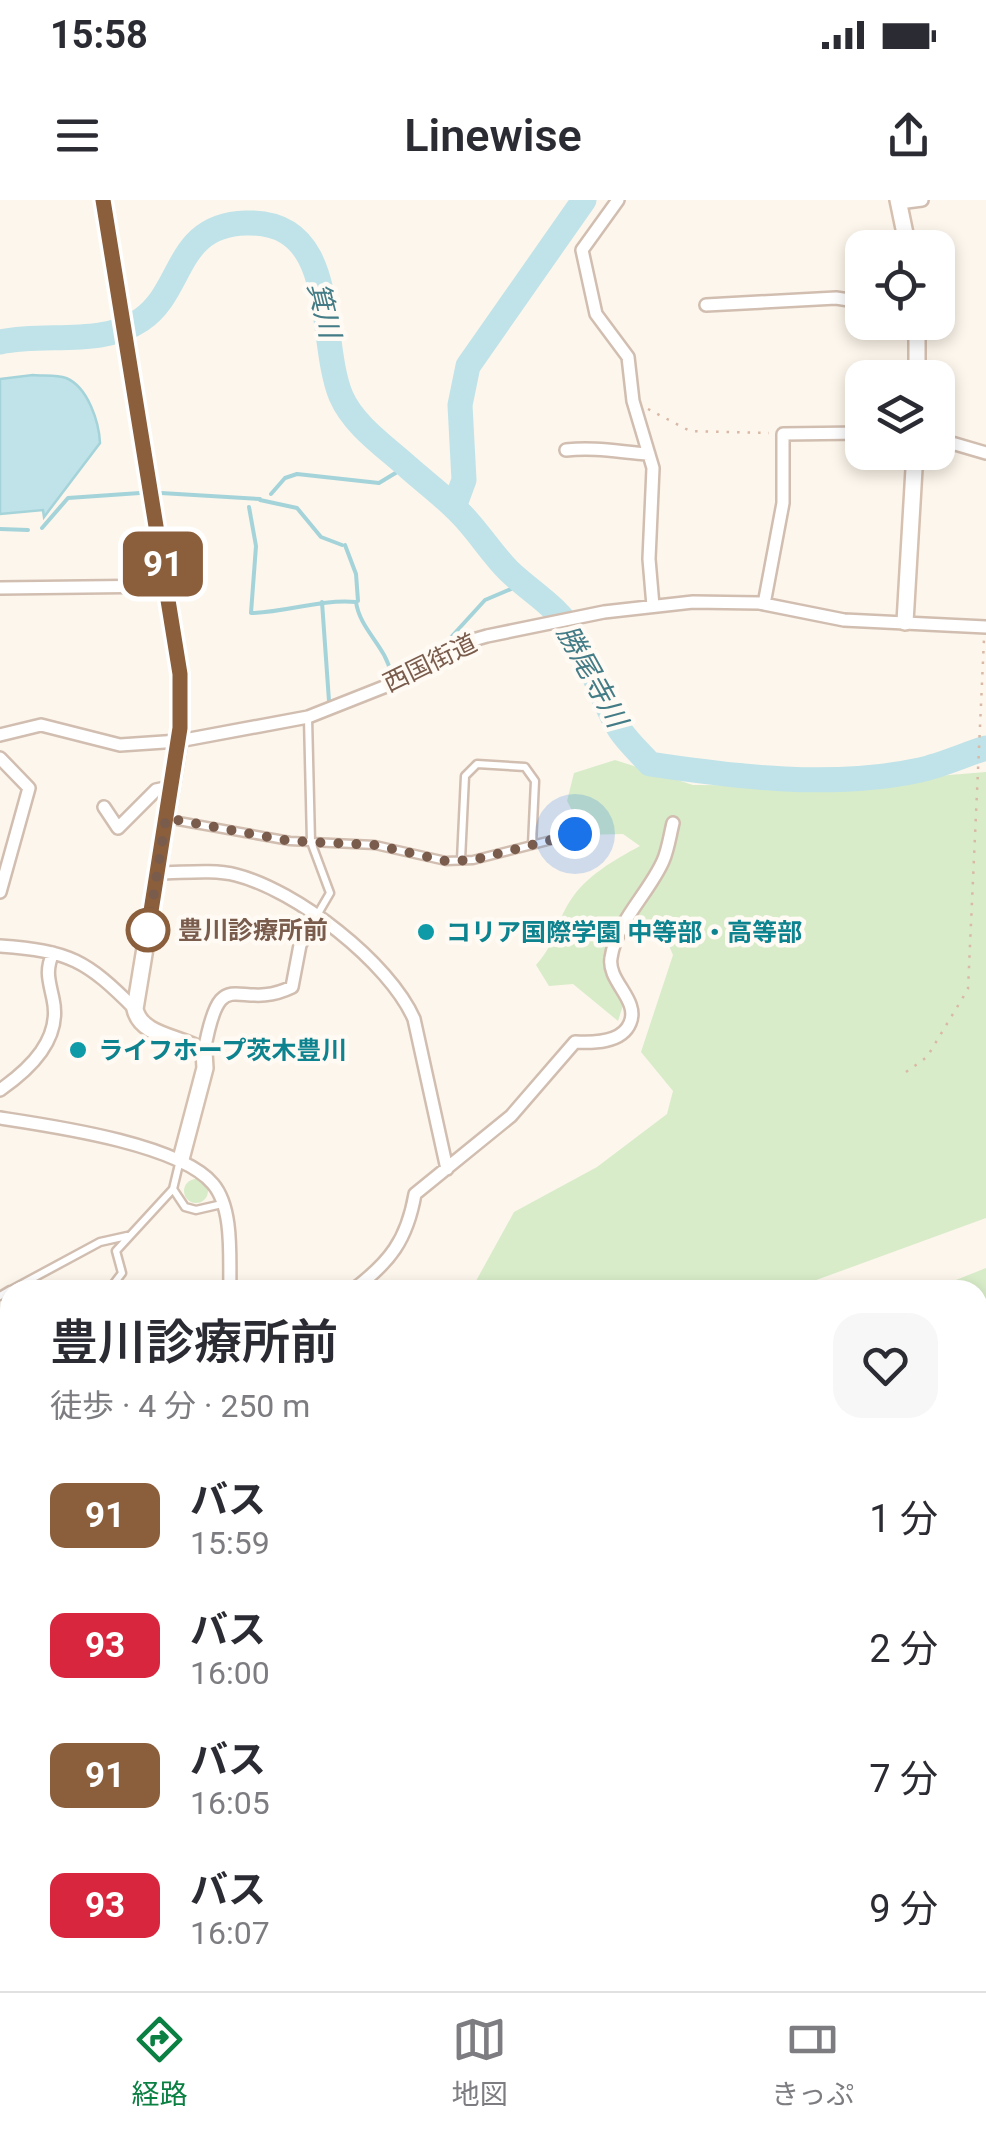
<!DOCTYPE html>
<html lang="ja">
<meta charset="utf-8">
<style>
:root{--surface:#fff;--page:#f7f7f7;--text:#2b2b33;--muted:#7c7c81;--line:#e1e1e2;--accent:#0b8043}
body{margin:0;font-family:Roboto,"Noto Sans JP",sans-serif;background:var(--page);color:var(--text);height:100vh;display:flex;flex-direction:column;font-size:38px;white-space:nowrap}
*{box-sizing:border-box;margin:0}
p{font-size:32px;color:var(--muted)}
.icon{flex:none;width:55px;height:55px;fill:none;stroke:currentColor;stroke-width:2;stroke-linecap:round;stroke-linejoin:round}
.map{position:relative;flex:1;overflow:hidden}
.drawer{position:absolute;left:0px;top:1080px;width:988px;height:712px;display:flex;flex-direction:column;background:var(--surface);border-radius:30px 30px 0 0;box-shadow:0 5px 15px #0003}
.drawer>*{flex:none}
.badge{padding:0 20px;border-radius:15px;font-size:35px;line-height:65px}
.buttons{position:absolute;left:845px;top:30px;display:grid;gap:20px}
.buttons a{display:grid;place-items:center;width:110px;height:110px;border-radius:20px;background:var(--surface);box-shadow:0 5px 15px #0003;font-size:50px}
.you{position:absolute;width:50px;height:50px;margin:-25px;border:8px solid #fff;border-radius:50%;background:#1a73e8;box-shadow:0 0 0 15px #1a73e833}
.map>.badge{position:absolute;translate:-50% -50%;box-shadow:0 0 0 5px #fff}
.round{display:grid;place-items:center;flex:none;width:105px;height:105px;border-radius:30px;background:var(--page)}
.overview{display:flex;align-items:center;justify-content:space-between;height:170px;padding:0 50px}
h1{font-size:48px;font-weight:600;line-height:75px}
ul{padding:0;list-style:none}
li{display:flex;align-items:center;gap:30px;height:130px;padding:0 50px}
li div{flex:1}
li b{display:block;font-size:38px}
li em{font-style:normal}
li .badge{min-width:110px;font-weight:700;text-align:center}
.status{display:flex;justify-content:space-between;align-items:center;height:70px;padding:0 50px;background:var(--surface);direction:ltr}
.status svg{height:28px;fill:currentColor}
header{display:flex;justify-content:space-between;align-items:center;height:130px;padding:0 50px;background:var(--surface);font-size:45px;font-weight:600}
.menu{display:flex;justify-content:space-around;align-items:center;height:140px;border-top:2px solid var(--line);background:var(--surface);font-size:28px;color:var(--muted)}
.menu a{display:grid;justify-items:center;gap:5px}
.menu .on{color:var(--accent)}
.map>svg:first-child{display:block}
</style>
<div class="status"><b>15:58</b><svg viewBox="0 0 49 12"><path d="M0 12V9h3v3zM5 12V6h3v6zM10 12V3h3v9zM15 12V0h3v12zM26 1h20v11H26zM47 4h2v5h-2z"/></svg></div>
<header><svg class="icon" aria-label="menu" viewBox="0 0 24 24"><path d="M4 6h16M4 12h16M4 18h16"/></svg>Linewise<svg class="icon" aria-label="share" viewBox="0 0 24 24"><path d="M12 15V3M7 8l5-5 5 5M5 13v7h14v-7"/></svg></header>
<div class="map">
<svg width="986" height="1791" viewBox="0 0 986 1791">
<rect width="100%" height="100%" fill="#fdf6ec"/>
<path fill="#d8ecc9" d="M615,560L693,585L814,586L986,572V1018L789,1090H471L514,1012L597,967L667,914L673,891L641,852L673,755L661,727L615,733C604,759 607,771 628,790L618,821L573,784L549,786L536,765C557,742 555,724 570,701C586,676 614,660 640,646L623,634L585,635L567,601L574,573Z
M184 991a12 12 0 1 1 24 0a12 12 0 1 1-24 0Z
M986,1068V1791H0V1448L10,1452V1782H978V1090H931Z
M0,1293L10,1302V1435L0,1431Z"/>
<path fill="#bfe3e8" stroke="#a5d3da" stroke-width="2.5" d="M33,175C44,176 57,175 66,178C88,187 99,222 100,243L44,317L43,310L0,314V179Z
M309,1782L360,1783L366,1791H306Z"/>
<g fill="none" stroke-linecap="round" stroke-linejoin="round">
<path stroke="#a5d3da" stroke-width="4" d="M161,293L260,299
M271,294L285,278L297,274L379,283L407,266
M260,300L297,308L321,337L342,345
M249,307L256,346L251,413C288,412 319,399 356,402
M42,328L68,298L140,293
M0,329L28,330
M345,345L356,374L358,401
M322,402L329,501
M356,402C360,430 386,446 391,474
M443,446L485,400L525,383"/>
<path stroke="#bfe3e8" stroke-width="25" d="M0,142C45,132 101,147 141,120C185,90 174,25 246,23C341,20 317,138 341,196C354,226 386,247 409,268C426,283 445,297 460,313C478,331 491,353 509,371C532,393 557,406 574,434C592,464 601,500 620,530C628,542 640,553 650,564C736,577 833,589 920,570C942,565 964,555 986,548
M454,307L464,280L460,205L468,166L584,0"/>
<g stroke="#d1beb0" stroke-width="11">
<path id="lane" d="M308,518L311,642L330,693L316,717
M167,619L290,641L375,645L446,661L473,660L575,634
M461,660L465,576L477,564L525,567L535,581L532,645
M173,989L185,1007L196,1010L222,1004
M11,1090L100,1042L127,1036
M109,1090L122,1073L116,1051L173,989L180,960
M0,1096L10,1090
M0,1217L10,1214
M978,1494L986,1501
M394,1782L397,1791"/>
</g>
<g stroke="#d1beb0" stroke-width="16">
<path id="street" d="M618,0L582,50L596,114L628,157L633,201L653,268L649,359L653,406
M899,3L922,0
M706,105L836,98L862,102
M938,239L986,253
M566,250C596,247 619,252 649,254
M0,388L167,386
M764,404L783,303V234L862,233
M0,535L41,525L120,545L179,541L308,517L404,479L466,442L487,436L604,412L693,402L759,403L844,420L986,427
M0,558L29,588L0,692
M104,607L118,628L156,590L170,587
M158,673C183,673 213,669 236,675C296,690 389,762 414,819L447,969
M0,746C70,751 86,760 135,809
M204,852C221,757 236,814 292,787L300,745L316,718
M0,890C30,869 62,839 53,799C49,780 45,771 53,753
M0,918C52,926 180,944 213,984C234,1009 229,1059 230,1090
M353,1090C390,1062 407,1040 415,994L511,916L575,842C593,843 622,843 630,823C640,800 607,781 611,758C616,722 649,693 663,661C668,650 670,635 673,623
M0,1440L10,1443"/>
</g>
<g stroke="#d6c0b0" stroke-width="20">
<path id="secondary" d="M103,0L180,474L179,541L135,809C141,837 183,837 204,852L205,868L181,959
M898,0L908,48
M917,122V178
M905,422L915,252"/>
</g>
<path stroke="#d9b8a5" stroke-width="2.5" stroke-dasharray="2.5 8" stroke-linecap="butt" d="M648,209L690,231L769,233
M906,872L927,857L968,789L984,439"/>
<use href="#lane" stroke="#fff" stroke-width="6"/>
<use href="#street" stroke="#fff" stroke-width="11"/>
<use href="#secondary" stroke="#fff" stroke-width="15"/>
</g>
<g fill="none" stroke-linecap="round" stroke-linejoin="round">
<g stroke="#fff" stroke-width="22">
<path id="line" d="M103,0L180,474V528L148,730"/>
</g>
<use href="#line" stroke="#8b5e3c" stroke-width="15"/>
<path stroke="#7a5c4d" stroke-width="10" stroke-dasharray="0 18" d="M148,730L166,618L290,641L375,645L446,661L473,660L575,634"/>
</g>
<circle fill="#fff" stroke="#8b5e3c" stroke-width="5" cx="148" cy="730" r="20"/>
<g fill="#0f9aa8" stroke="#fffaf3" stroke-width="4">
<circle cx="426" cy="732" r="10"/>
<circle cx="78" cy="850" r="10"/>
</g>
<g text-anchor="middle" dominant-baseline="central" stroke-width="9" stroke-linejoin="round" paint-order="stroke">
<g font-size="25" fill="#7a5c4d" stroke="#fffaf3">
<text transform="translate(430 463) rotate(-26)">西国街道</text>
</g>
<g font-size="25" font-weight="bold" fill="#7a5c4d" stroke="#fffaf3" text-anchor="start">
<text x="178" y="730">豊川診療所前</text>
</g>
<g font-size="25" font-weight="bold" fill="#0d838f" stroke="#fffaf3" text-anchor="start">
<text x="446" y="732">コリア国際学園 中等部・高等部</text>
<text x="98" y="850">ライフホープ茨木豊川</text>
</g>
<g font-size="28" font-style="italic" fill="#437c86" stroke="#fffaf3">
<text transform="translate(324 110) rotate(76)">箕川</text>
<text transform="translate(592 476) rotate(61)">勝尾寺川</text>
</g>
</g>
</svg>
<div class="buttons">
<a><svg class="icon" aria-label="locate" viewBox="0 0 24 24"><circle cx="12" cy="12" r="6"/><path d="M12 2v4M12 18v4M2 12h4M18 12h4"/></svg></a>
<a><svg class="icon" aria-label="layers" viewBox="0 0 24 24"><path d="M12 4l9 5-9 5-9-5zM3 14l9 5 9-5"/></svg></a>
</div>
<div class="you" style="left:575px;top:634px"></div>
<b class="badge" style="left:163px;top:364px;background:#8b5e3c;color:#fff">91</b>
<section class="drawer">
<div class="overview"><div><h1>豊川診療所前</h1><p>徒歩 · 4 分 · 250 m</p></div><a class="round"><svg class="icon" aria-label="heart" viewBox="0 0 24 24"><path d="M12 20l-8-8c-3-5 5-10 8-4 3-6 11-1 8 4z"/></svg></a></div>
<ul>
<li><span class="badge" style="background:#8b5e3c;color:#fff">91</span><div><b>バス</b><p>15:59</p></div><em>1 分</em></li>
<li><span class="badge" style="background:#d7263d;color:#fff">93</span><div><b>バス</b><p>16:00</p></div><em>2 分</em></li>
<li><span class="badge" style="background:#8b5e3c;color:#fff">91</span><div><b>バス</b><p>16:05</p></div><em>7 分</em></li>
<li><span class="badge" style="background:#d7263d;color:#fff">93</span><div><b>バス</b><p>16:07</p></div><em>9 分</em></li>
</ul>
</section>
</div>
<nav class="menu">
<a class="on"><svg class="icon" aria-label="directions" viewBox="0 0 24 24"><path d="M12 3l9 9-9 9-9-9zM9 14v-3h6M13 9l2 2-2 2"/></svg>経路</a>
<a><svg class="icon" aria-label="map" viewBox="0 0 24 24"><path d="M3 6l6-2 6 2 6-2v14l-6 2-6-2-6 2zM9 4v14M15 6v14"/></svg>地図</a>
<a><svg class="icon" aria-label="tickets" viewBox="0 0 24 24"><path d="M3 7h18v10H3zM15 7v10"/></svg>きっぷ</a>
</nav>
